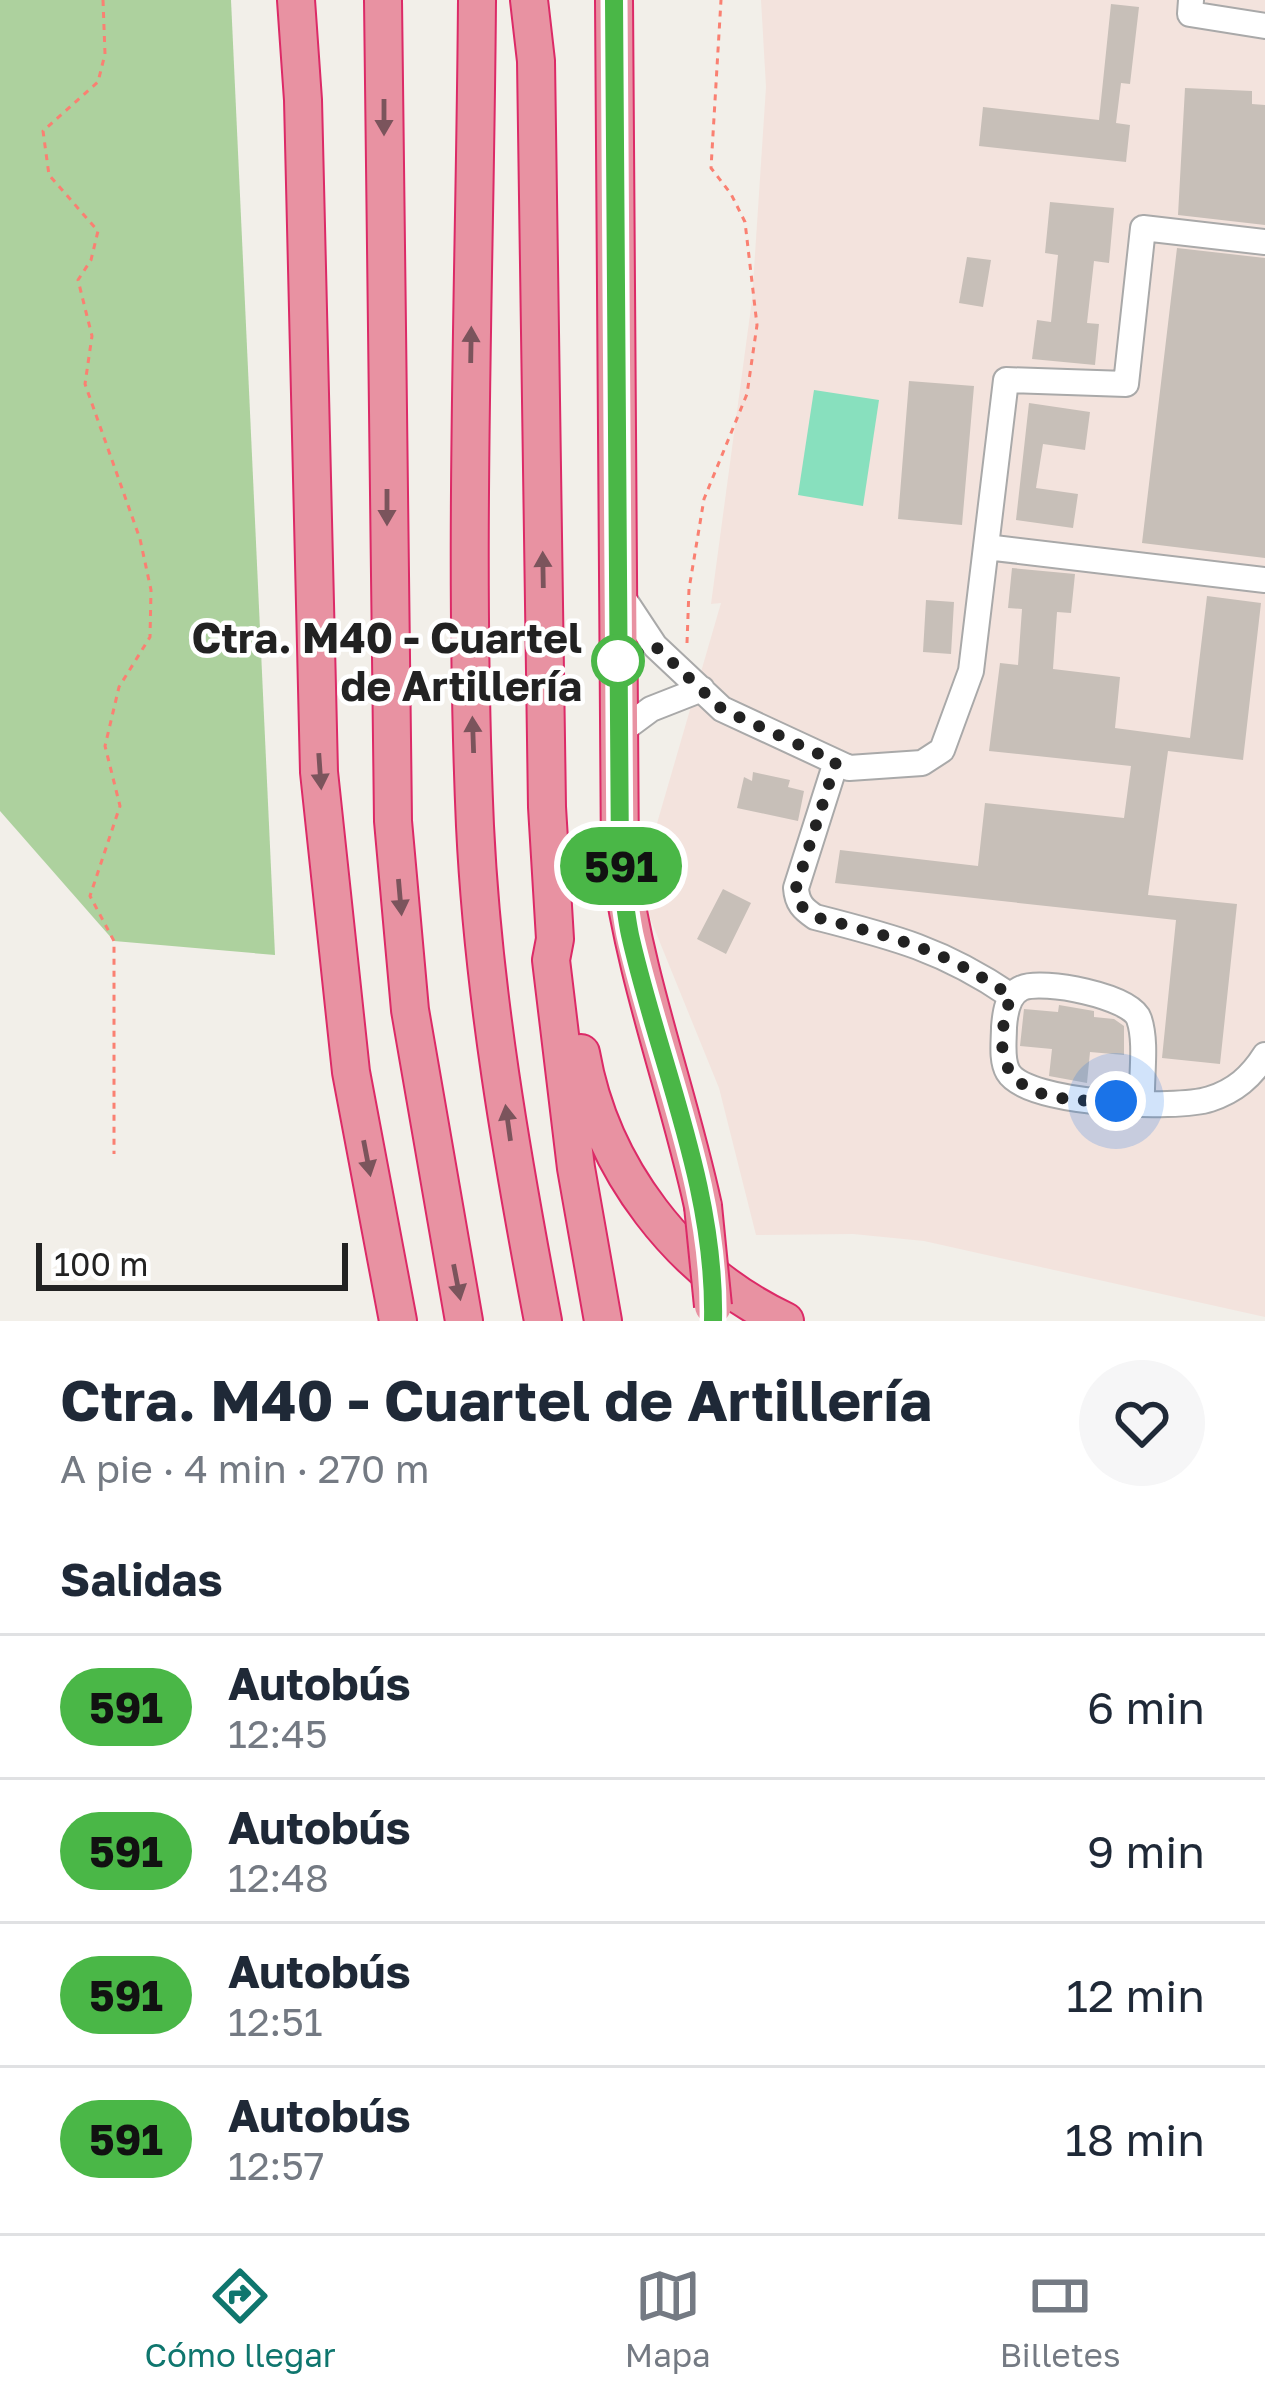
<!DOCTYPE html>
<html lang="es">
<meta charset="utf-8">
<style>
:root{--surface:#fff;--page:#f6f6f7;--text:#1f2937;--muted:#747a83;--line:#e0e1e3;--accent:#0f766e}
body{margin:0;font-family:"Golos Text",sans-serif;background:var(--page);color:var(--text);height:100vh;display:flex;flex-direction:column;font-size:45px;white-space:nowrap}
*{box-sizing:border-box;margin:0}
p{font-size:39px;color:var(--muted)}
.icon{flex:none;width:66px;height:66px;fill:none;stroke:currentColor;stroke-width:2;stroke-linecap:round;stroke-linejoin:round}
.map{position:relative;height:1321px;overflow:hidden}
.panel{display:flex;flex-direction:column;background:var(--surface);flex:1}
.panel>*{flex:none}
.badge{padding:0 24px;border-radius:39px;font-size:42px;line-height:78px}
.scale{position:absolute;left:36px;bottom:30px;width:312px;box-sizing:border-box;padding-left:12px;border:6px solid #222;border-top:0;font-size:33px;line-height:42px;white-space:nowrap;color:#222;-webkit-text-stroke:9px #fff;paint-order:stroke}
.you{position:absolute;width:60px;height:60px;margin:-30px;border:9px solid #fff;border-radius:50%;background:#1a73e8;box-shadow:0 0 0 18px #1a73e833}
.map>.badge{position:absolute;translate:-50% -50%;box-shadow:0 0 0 6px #fff}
h2{padding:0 60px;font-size:45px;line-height:108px}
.round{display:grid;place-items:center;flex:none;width:126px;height:126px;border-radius:63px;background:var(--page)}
.headline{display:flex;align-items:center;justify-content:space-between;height:204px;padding:0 60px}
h1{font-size:57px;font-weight:700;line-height:90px}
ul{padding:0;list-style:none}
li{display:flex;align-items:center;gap:36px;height:144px;padding:0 60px;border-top:3px solid var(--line)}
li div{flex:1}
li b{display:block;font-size:45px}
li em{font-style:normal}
li .badge{min-width:132px;font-weight:700;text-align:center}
.tabs{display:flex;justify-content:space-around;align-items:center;height:168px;border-top:3px solid var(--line);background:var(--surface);font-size:33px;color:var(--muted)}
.tabs a{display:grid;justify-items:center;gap:6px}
.tabs .current{color:var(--accent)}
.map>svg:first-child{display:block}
</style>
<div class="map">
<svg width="1265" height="1321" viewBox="0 0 1265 1321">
<rect width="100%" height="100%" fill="#f2efe9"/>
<path fill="#f3e3dd" d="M761,0H1265V1317L924,1241L853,1234L756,1235L719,1088L650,918L640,882L721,603L711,604L752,300L766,87Z"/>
<path fill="#add19e" d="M0,0H231L275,955L114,941L0,811Z"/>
<path fill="#88e0be" d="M814,390L879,400L863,506L798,495Z"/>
<path fill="#c7bfb8" d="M1111,4L1139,7L1130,84L1121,83L1116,123L1130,125L1126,162L979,146L983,107L1099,120Z
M1185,88L1252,91V104L1265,105V225L1178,215Z
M1050,202L1114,208L1109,263L1094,261L1087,323L1099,324L1095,365L1032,359L1037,320L1051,322L1058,255L1045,253Z
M1177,248L1265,258V558L1142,543Z
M967,257L991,260L983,307L959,303Z
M909,381L974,386L962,525L898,519Z
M1029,403L1090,412L1085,450L1043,444L1036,488L1078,494L1073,528L1016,520Z
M1012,568L1075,574L1071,613L1057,612L1053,669L1120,677L1115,728L1190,738L1207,596L1261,603L1243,760L1168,751L1148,895L1237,904L1220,1064L1162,1058L1176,920L835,883L840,850L978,866L985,803L1124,818L1131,766L989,751L1000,663L1018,665L1022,609L1008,608Z
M926,600L954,602L951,654L923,652Z
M753,772L790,780L788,787L804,791L798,821L737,808L744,777L752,781Z
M723,889L751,903L726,954L697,939Z
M1059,1005L1094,1011V1017L1114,1019L1124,1026V1055L1090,1052L1087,1083L1049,1076L1052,1049L1020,1046L1024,1009L1058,1012Z"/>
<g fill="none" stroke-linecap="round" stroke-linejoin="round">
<g stroke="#a9a9a9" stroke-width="28">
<path id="minor" d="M1191,0L1190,14L1265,26
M986,547L1265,580
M618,590L655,646L722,709L849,768L922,763L942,750L971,671L1006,380L1126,384L1143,228L1265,242
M620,732L651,709L702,689
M836,762L796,888C797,903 803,909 815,917C894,937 944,950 1011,996
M1142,1101C1141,1077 1147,1042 1139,1019C1131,996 1043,979 1022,988C1007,994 1005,1014 1004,1027C1004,1041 1001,1060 1008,1072C1027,1105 1177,1110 1210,1099C1235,1091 1251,1077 1265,1055"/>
</g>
<g stroke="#dc2a67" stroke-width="40">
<path id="highway" d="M296,0L303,100L319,772L351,1072L398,1321
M383,0L393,821L410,1010L464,1321
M477,0C475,276 463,551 475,826C483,993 512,1158 543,1321
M529,0L536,61L547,807L555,939L551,960L576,1168L603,1321
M614,0L620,862C635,979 678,1091 703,1206
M581,1053C601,1168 680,1272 785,1321"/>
</g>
<path stroke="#fa8072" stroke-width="3" stroke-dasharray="6 6" stroke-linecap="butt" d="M103,0L105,54L98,82L43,131L49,175L98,231L91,260L78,280L92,336L85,384L140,539L151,590L150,637L119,687L105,746L120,806L90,896L114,941V1154
M687,643L689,589L704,499L747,394L757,325L745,222L731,194L711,168L721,0"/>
<use href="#minor" stroke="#fff" stroke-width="24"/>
<use href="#highway" stroke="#e892a2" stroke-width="36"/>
<g stroke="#dc2a67" stroke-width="40" stroke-linecap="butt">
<path id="highway-bridge" d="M703,1206L713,1306"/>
</g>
<use href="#highway-bridge" stroke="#e892a2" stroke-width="36"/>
</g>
<defs><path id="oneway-solid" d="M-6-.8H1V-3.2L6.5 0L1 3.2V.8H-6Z" transform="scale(3)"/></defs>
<g fill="#7b545c">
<use href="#oneway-solid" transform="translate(384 117) rotate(90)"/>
<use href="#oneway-solid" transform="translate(471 345) rotate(-89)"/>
<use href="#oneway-solid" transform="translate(387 507) rotate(90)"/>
<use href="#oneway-solid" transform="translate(543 570) rotate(-91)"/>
<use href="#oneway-solid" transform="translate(473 735) rotate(-92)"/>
<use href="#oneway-solid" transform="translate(320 771) rotate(86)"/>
<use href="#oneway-solid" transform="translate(400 897) rotate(85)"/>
<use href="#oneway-solid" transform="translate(508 1123) rotate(-98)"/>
<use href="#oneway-solid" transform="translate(367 1158) rotate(79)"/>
<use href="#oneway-solid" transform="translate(457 1282) rotate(79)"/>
</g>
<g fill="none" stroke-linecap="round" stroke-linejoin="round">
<g stroke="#fff" stroke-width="27">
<path id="line" d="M614,0L620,862C623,886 625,911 630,935C659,1063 716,1187 713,1321"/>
</g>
<use href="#line" stroke="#4ab747" stroke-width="18"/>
<path stroke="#222" stroke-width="12" stroke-dasharray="0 21.6" d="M618,661L655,646L722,709L836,762L796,888C797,903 802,909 815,917C896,938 941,948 1011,996C979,1090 1038,1102 1116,1101"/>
</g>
<circle fill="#fff" stroke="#4ab747" stroke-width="6" cx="618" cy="661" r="24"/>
<g text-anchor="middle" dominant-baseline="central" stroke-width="9" stroke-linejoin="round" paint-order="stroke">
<g font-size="42" font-weight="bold" fill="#222" stroke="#fff" text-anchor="end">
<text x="582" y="637">Ctra. M40 - Cuartel<tspan x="582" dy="48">de Artillería</tspan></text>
</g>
</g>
</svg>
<div class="scale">100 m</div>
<div class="you" style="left:1116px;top:1101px"></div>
<b class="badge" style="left:621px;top:866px;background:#4ab747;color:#111">591</b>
</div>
<section class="panel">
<div class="headline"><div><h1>Ctra. M40 - Cuartel de Artillería</h1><p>A pie · 4 min · 270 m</p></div><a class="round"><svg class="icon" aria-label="heart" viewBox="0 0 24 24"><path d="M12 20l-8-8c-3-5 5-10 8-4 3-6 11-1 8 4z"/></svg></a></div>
<h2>Salidas</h2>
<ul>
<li><span class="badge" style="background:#4ab747;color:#111">591</span><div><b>Autobús</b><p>12:45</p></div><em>6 min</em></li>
<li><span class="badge" style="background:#4ab747;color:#111">591</span><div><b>Autobús</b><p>12:48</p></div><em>9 min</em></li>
<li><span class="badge" style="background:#4ab747;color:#111">591</span><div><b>Autobús</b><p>12:51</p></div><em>12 min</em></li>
<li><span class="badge" style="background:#4ab747;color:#111">591</span><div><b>Autobús</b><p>12:57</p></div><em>18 min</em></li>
</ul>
</section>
<nav class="tabs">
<a class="current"><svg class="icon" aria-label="directions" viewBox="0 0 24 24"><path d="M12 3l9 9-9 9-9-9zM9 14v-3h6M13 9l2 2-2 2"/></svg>Cómo llegar</a>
<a><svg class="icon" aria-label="map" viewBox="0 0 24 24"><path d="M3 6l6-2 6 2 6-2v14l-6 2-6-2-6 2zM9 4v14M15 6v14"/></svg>Mapa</a>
<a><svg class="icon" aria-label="tickets" viewBox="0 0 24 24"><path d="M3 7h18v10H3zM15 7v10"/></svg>Billetes</a>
</nav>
